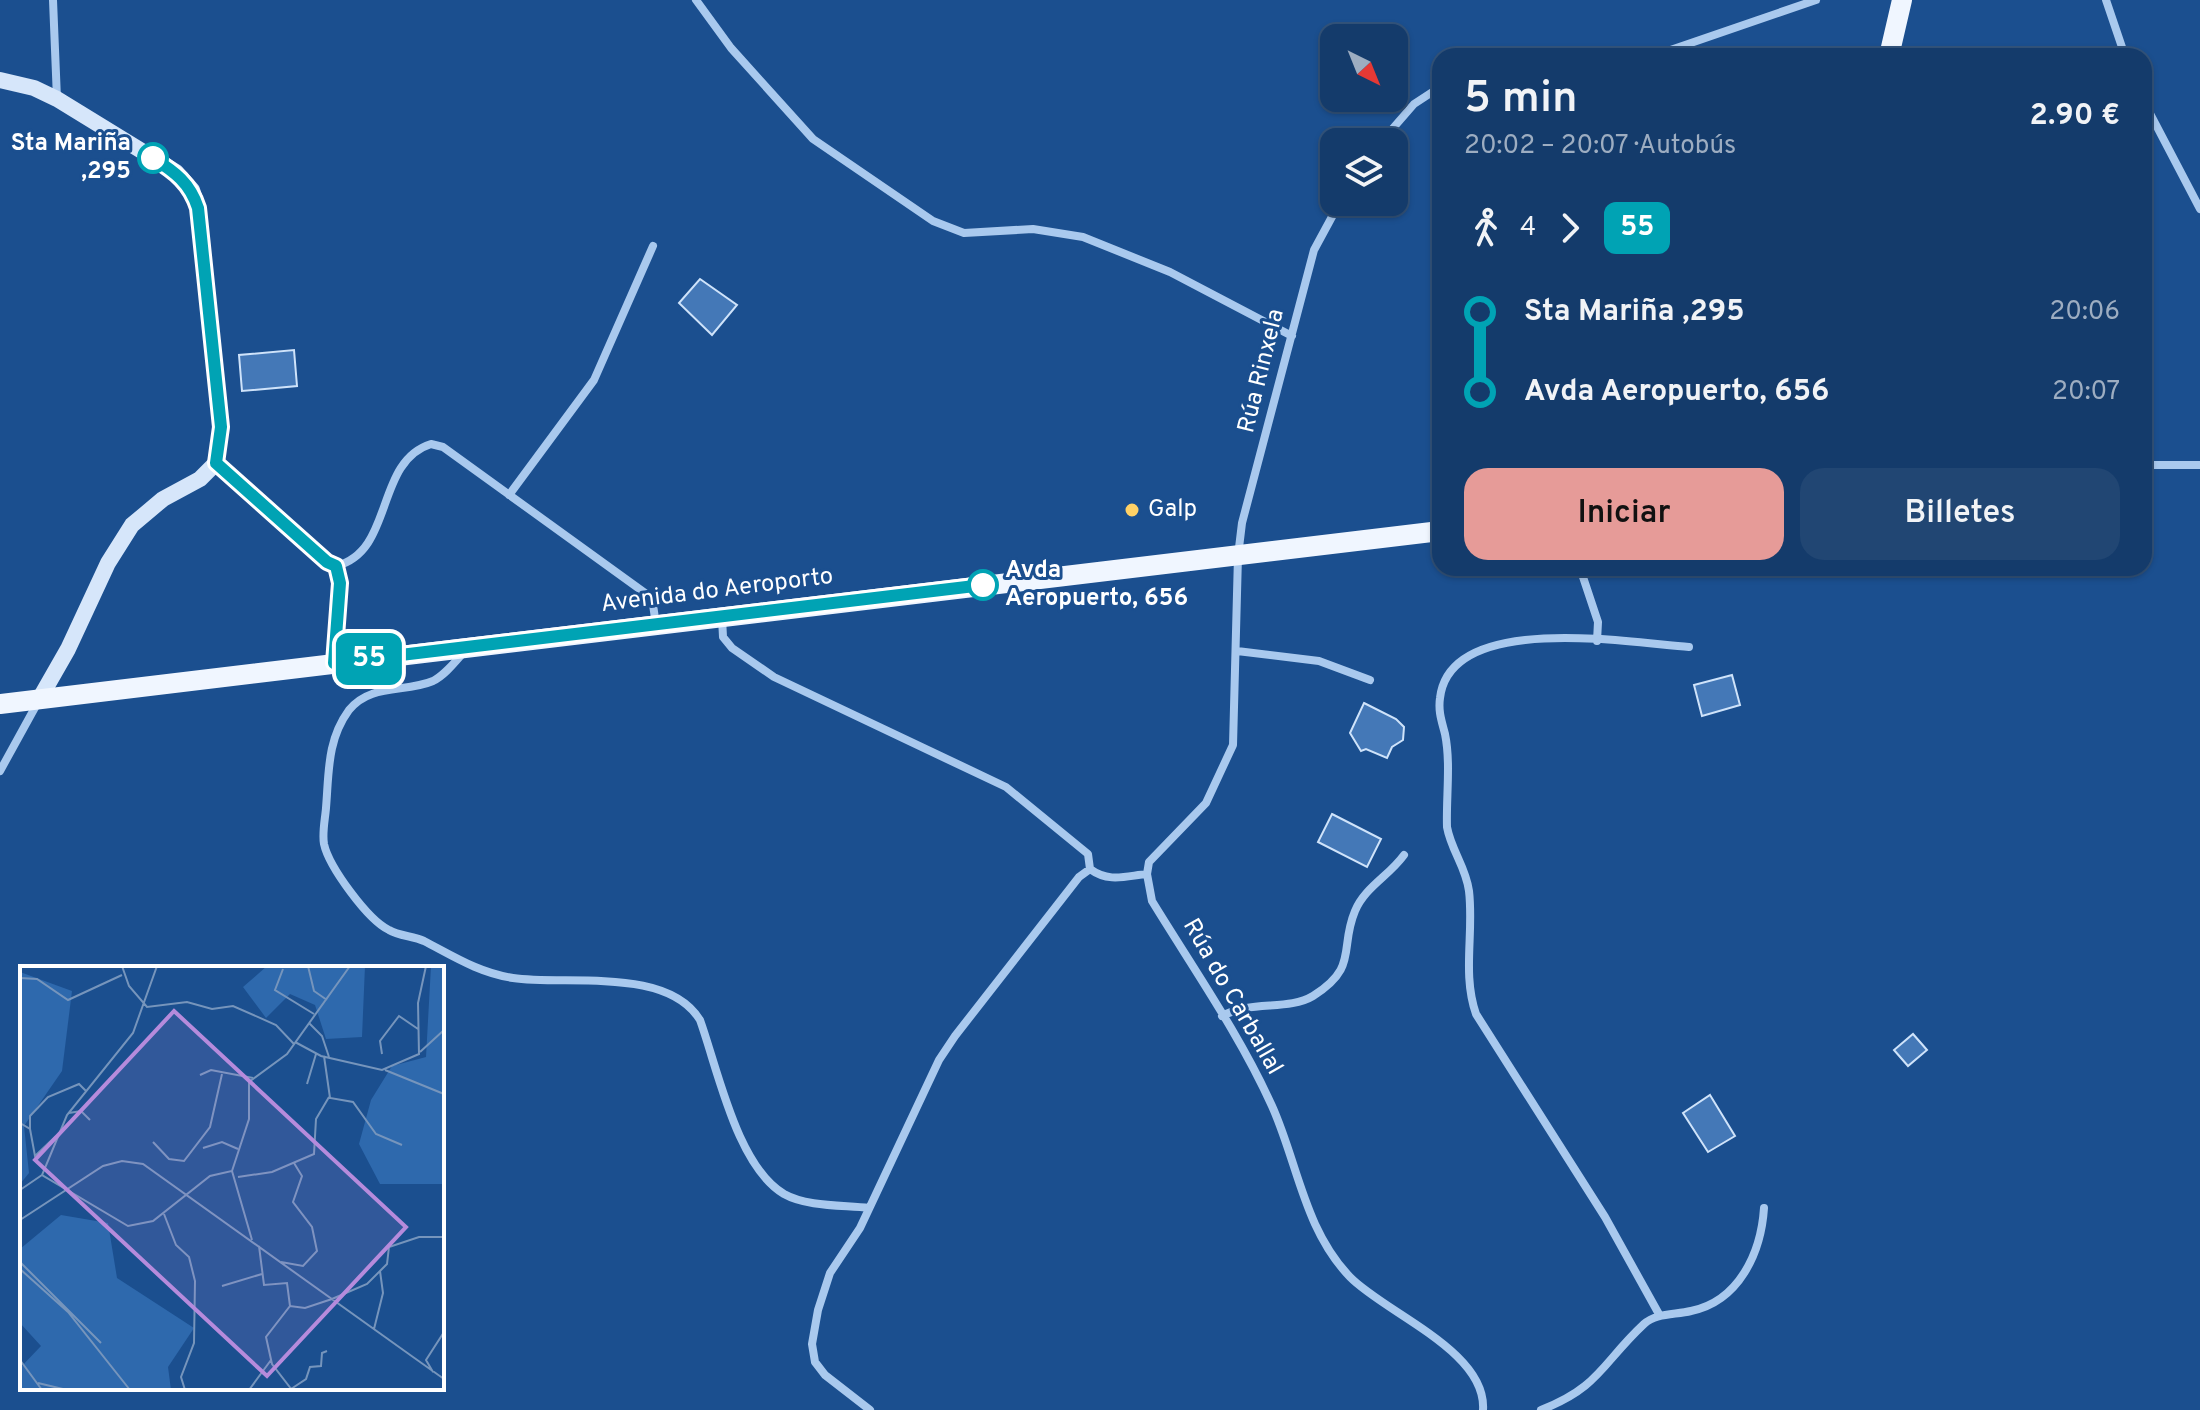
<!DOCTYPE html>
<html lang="es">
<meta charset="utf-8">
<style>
:root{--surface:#143b6b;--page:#214673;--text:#f1f3f6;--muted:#9dadc1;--line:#33557e;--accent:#e69b98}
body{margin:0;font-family:Overpass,sans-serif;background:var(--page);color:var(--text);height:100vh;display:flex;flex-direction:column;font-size:30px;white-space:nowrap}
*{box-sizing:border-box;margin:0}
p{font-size:26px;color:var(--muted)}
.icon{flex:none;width:44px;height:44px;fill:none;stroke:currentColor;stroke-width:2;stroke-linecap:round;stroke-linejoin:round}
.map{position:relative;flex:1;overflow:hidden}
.sheet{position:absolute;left:1432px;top:48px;width:720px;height:528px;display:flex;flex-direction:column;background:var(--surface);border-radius:24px;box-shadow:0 2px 6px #0004,0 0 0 2px var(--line)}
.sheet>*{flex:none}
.badge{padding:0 16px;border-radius:12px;font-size:28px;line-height:52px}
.needle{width:52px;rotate:137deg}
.fabs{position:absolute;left:1320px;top:24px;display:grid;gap:16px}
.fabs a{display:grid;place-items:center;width:88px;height:88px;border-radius:16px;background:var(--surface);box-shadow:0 2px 6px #0004,0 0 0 2px var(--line);font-size:40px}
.map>.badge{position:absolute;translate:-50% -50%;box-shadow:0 0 0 4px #fff}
.legs{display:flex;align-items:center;gap:12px;height:88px;padding:0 32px;font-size:26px}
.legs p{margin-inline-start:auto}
.headline{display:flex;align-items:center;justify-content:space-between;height:136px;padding:0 32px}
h1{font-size:44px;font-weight:600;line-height:60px}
.cta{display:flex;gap:16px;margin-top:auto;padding:16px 32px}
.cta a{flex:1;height:92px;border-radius:24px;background:var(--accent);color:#111;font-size:32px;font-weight:600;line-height:92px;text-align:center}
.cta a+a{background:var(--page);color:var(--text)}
ul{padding:0 32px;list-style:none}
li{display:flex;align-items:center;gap:28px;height:80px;font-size:30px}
li i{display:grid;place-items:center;width:12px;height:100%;margin:0 10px;background:currentColor}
li i::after{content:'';width:20px;height:20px;margin:-10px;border:6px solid;border-radius:50%;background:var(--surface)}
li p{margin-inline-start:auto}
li:first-child i{background:linear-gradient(#0000 50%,currentColor 0)}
li:last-child i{background:linear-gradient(currentColor 50%,#0000 0)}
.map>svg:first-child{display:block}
</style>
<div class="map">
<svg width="2200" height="1410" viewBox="0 0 2200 1410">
<rect width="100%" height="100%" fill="#1b4f8f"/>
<path fill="#4478b7" stroke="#cfe3fa" stroke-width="2" d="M700,279L737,305L712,335L679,303Z
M294,350L297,386L242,391L239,355Z
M1732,675L1740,705L1702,716L1694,685Z
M1364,703L1396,719L1404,727L1403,740L1392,747L1387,758L1366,749L1361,751L1350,733Z
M1332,814L1381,839L1367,867L1318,842Z
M1913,1034L1927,1050L1908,1066L1894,1050Z
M1710,1095L1735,1136L1708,1152L1683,1113Z"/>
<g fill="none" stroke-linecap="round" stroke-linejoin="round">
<path stroke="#a9c9ee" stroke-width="8" d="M53,0L57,99
M696,0L731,48L813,139L933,221L964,233L1033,229L1083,237L1170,272L1292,336
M2106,0L2125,56
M1653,56L1816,0
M2144,102L2200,209
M1381,142L1414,104L1440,87
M1340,202L1314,250L1242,523L1238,556L1233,745L1206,803L1149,862L1147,874L1152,901C1193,968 1240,1035 1272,1106C1298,1164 1304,1229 1350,1277C1385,1313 1487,1351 1483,1410
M216,463L327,562L336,566C395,551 374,462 431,444L443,447L652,598L656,625
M2144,465H2200
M509,495L594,380L653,246
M1580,568L1598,622L1597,641
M722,618L723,637L732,648L774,677L1006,787L1088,854L1090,869C1109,883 1126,876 1147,874
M1237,651L1319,661L1370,680
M464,652C455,662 445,675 433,681C405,693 371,683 349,710C327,740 329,772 326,808C325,820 322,833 324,844C329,867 368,920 389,930C399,936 413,936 424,941C453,956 479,973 513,978C566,986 667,966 700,1020C718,1070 737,1166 784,1194C807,1207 844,1205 869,1208
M334,663L340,583L336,566
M0,771L38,702
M1222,1016C1251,1000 1288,1011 1313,996C1359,967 1339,949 1355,911C1365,887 1389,876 1404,855
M1660,1316L1605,1217L1476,1014C1462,974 1474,933 1469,891C1466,867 1451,850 1447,827C1446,797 1451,763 1445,734C1442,722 1438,712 1440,698C1450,611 1630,643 1689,647
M870,1410L825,1375L815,1362L812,1344L818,1310L830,1273L860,1228L939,1060L955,1036L1079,877L1090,869
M1541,1410C1600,1387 1602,1363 1644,1324C1656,1313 1675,1315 1691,1311C1739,1301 1761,1253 1764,1208"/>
<path stroke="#d6e6fa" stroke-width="16" d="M0,80L34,88L57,99L176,172L192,190L198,208L221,427L216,463L200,479L163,499L132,525L108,563L68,649L40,698"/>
<path stroke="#f0f6ff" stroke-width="20" d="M1889,56L1902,0
M0,704L1440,531"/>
</g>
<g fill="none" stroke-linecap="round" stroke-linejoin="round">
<g stroke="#fff" stroke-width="18">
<path id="line-1" d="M153,158C175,172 190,183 198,208L221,427L216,463L327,562L336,566L340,583L334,663L983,585"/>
</g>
<use href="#line-1" stroke="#00a3b4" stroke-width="12"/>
</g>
<g fill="#fff" stroke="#00a3b4" stroke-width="4">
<circle cx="153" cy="158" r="14"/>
<circle cx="983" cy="585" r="14"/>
</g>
<circle fill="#ffd166" stroke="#1b4f8f" stroke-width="3" cx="1132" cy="510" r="8"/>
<g text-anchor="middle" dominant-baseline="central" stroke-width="6" stroke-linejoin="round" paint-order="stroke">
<g font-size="24" font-weight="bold" fill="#fff" stroke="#1b4f8f" text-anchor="end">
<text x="131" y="144">Sta Mariña<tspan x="131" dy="28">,295</tspan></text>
<text x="1005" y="571" text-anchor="start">Avda<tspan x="1005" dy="28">Aeropuerto, 656</tspan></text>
</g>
<g font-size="24" fill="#fff" stroke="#1b4f8f">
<text transform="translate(1262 371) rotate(-76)">Rúa Rinxela</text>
<text transform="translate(717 591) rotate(-7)">Avenida do Aeroporto</text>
<text transform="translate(1232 997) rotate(60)">Rúa do Carballal</text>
</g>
<g font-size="24" fill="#fff" stroke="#1b4f8f" text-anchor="start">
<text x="1148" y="510">Galp</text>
</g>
</g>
<g transform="translate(20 966)">
<rect width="424" height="424" fill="#1b4f8f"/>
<path d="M247,0H345L342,71L306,73L295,39L270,28L246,52L223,21ZM411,0H424V218H360L339,178L351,134L372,100L406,91ZM0,6L52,25L42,105L4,160L9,207L0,218ZM41,249L88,257L97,312L174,362L148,401L151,424H0V402L21,380L0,357V283Z" fill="#2e69ad"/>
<path fill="none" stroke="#7695bc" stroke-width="2" d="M102,0L109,20L127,41L167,36L192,43L213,40L256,59L274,78M137,0L113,67L47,149L22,209L108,260L133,255L190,210L212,205L229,153V116L267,88L330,0M288,0L294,25L307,34M263,3L255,24L294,48M0,12L17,13L48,34L102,9M289,57L302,70L309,91M275,76L301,90L362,104L399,88L398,37L406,0M400,86L424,64M362,88L360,75L379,50L398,63M304,90L310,132L333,136L356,168L382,179M365,104L424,128M180,109L191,104L233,112M287,118L296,88M49,147L61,145L70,154M0,157L10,163L15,190L36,170M10,163V150L28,131L59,118L66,125M133,176L149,193L164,195L190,161L202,108M183,182L202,176L218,183M212,205L232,274M218,211L252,206L294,188L296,153L309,131M0,224L22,209M144,248L156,279L169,291L175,315L174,377L161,411L165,424M0,254L83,200L102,195L123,198L393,391M239,280L244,319L267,317L270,340M0,296L81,377M261,296L283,300L297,285L292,261L273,236L282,210L274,197M0,303L48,346L110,424M202,320L242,308M312,333L347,318L367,298L369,281L399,271H424M354,363L363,327L360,305M393,391L424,413M0,394L22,424M413,406L406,394L424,366M18,417L47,424M271,423L286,413L290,401L301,400L302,387L307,385M229,424L251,394M272,424L252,398L246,371L270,340L285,342L312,333"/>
<path fill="#b68bdc" fill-opacity="0.15" stroke="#b68bdc" stroke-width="4" d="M154,45L386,261L247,410L15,194Z"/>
<rect width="424" height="424" fill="none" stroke="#fff" stroke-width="4"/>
</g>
</svg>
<div class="fabs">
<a><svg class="needle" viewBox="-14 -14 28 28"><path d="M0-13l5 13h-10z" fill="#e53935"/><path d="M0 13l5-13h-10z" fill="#9dadc1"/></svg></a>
<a><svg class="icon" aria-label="layers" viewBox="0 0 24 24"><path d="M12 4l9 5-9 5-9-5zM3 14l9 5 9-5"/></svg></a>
</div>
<b class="badge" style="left:369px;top:659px;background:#00a3b4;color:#fff">55</b>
<section class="sheet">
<div class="headline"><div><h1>5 min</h1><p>20:02 – 20:07 · Autobús</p></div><b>2.90 €</b></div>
<div class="legs"><svg class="icon" aria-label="walk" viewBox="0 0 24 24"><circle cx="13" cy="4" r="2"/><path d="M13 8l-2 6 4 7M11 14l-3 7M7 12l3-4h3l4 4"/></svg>4<svg class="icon" aria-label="forward" viewBox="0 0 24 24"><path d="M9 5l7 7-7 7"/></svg><b class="badge" style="background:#00a3b4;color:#fff">55</b></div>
<ul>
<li><i style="color:#00a3b4"></i><b>Sta Mariña ,295</b><p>20:06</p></li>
<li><i style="color:#00a3b4"></i><b>Avda Aeropuerto, 656</b><p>20:07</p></li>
</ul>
<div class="cta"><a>Iniciar</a><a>Billetes</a></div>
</section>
</div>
